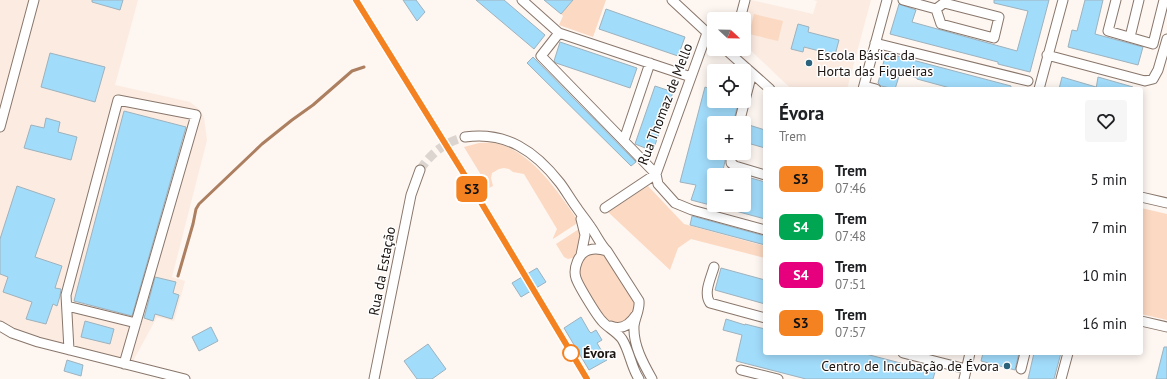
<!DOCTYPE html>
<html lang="pt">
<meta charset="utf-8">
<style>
:root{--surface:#fff;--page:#f6f6f6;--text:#202124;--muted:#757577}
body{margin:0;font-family:"PT Sans",sans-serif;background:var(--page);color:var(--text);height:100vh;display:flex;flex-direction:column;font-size:15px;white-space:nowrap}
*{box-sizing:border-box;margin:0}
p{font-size:13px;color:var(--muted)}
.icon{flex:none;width:22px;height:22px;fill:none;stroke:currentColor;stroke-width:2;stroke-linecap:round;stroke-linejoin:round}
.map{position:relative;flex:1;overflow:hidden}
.panel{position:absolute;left:763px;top:87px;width:380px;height:268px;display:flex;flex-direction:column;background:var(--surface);border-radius:4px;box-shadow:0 2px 10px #0003}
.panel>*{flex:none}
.badge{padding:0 8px;border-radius:6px;font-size:14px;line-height:26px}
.needle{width:26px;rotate:112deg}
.controls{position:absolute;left:707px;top:12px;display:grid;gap:8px}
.controls a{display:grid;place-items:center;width:44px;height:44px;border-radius:4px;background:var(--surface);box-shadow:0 2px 10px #0003;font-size:20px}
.map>.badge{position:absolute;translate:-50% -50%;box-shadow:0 0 0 2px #fff}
.round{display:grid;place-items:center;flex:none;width:42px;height:42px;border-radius:4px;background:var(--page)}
.headline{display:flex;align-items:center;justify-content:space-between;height:68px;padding:0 16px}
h1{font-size:19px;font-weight:700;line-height:30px}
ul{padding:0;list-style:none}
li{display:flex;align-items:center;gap:12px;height:48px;padding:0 16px}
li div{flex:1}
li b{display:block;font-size:15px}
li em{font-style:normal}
li .badge{min-width:44px;font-weight:700;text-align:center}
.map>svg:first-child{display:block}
</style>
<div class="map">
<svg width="1167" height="379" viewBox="0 0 1167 379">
<rect width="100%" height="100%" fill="#fef6f1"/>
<path fill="#fcebe1" d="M0,0H138L115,85L190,102L200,110L204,118L207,140L172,277L185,281L174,321L157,317L133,361L51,342L25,334L6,325L0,320Z
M751,0L813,14L817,1L813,0H871L847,89H792L784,82L744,44V23Z"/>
<path fill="#fcd9c2" d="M573,0H606L593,37L559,25L563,16L561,14Z
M754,14L783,21L778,41L749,34Z
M479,143C484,143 490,142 495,143C531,150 559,193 579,222L553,239V238L557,229L524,174L513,172L509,169L504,168L499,169L492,173L491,178L493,186L489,188L464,147Z
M648,186L684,224L765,246V258L691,239L678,248L670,270L608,212Z
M1141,208L1167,214V320L1141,314Z
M582,227L583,236L576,257L568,259L564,257L556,244Z
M589,253L606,254L635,301V311L621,325L608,322L602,317L579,279L580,263Z"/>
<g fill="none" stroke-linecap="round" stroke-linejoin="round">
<path stroke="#ac7f60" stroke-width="3" d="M178,276L193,224L196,209L199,204L262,144L292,120L313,105L352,71L364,67"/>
</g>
<path fill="#a2dcfb" stroke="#9db2bd" d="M92,0H123L120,10L92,2Z
M403,0H416L425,12L417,21Z
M476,0H504L545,35L534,49Z
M544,0H573L561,14Z
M994,0H1049L1030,72L998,64V62L890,34L899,4L916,10L912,22L1017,51L1028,11L994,3Z
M1085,0H1103L1095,34L1143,47L1138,65L1068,47L1072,30L1077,31Z
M606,9L685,37L678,56L599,29Z
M798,24L809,27L808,32L839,40L835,55L804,47L803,52L791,49Z
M560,42L637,68L630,88L556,63L554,61Z
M50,53L105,67L95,102L41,87Z
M886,53L1011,86V89H954L917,79V78L900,73L895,89L881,86L878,83Z
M533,57L636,162L631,166L527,63Z
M1062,77L1096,87V89H1059Z
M1098,77L1133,87V89H1096Z
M655,86L673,92L653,151L635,144Z
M705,87L714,90V101H739L733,123H714V153H725V161L722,175H714V206L691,200L696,185L680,182Z
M124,111L186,127L132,316L74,301Z
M46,118L60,122L58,132L77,137L71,160L24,148L31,125L44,128Z
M749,125L765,130V148L744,142Z
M744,176L765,182V219L721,207V205H744Z
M17,186L55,199L35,257L62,266L55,288L61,289L60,296L57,306L53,304L46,324L26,319L32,302L3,292L8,277L0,274V239Z
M692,216L765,236V245L690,225Z
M537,268L546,282L521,297L512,283Z
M721,268L765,280V304L715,290Z
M155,277L176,282L173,293L179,295L172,319L155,314L153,321L144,318Z
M581,317L589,331L591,333L596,330L602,340L597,343L607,360L589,370L564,328Z
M726,319L745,325V324L765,329V353H862L935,372L933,379H806L736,361L742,335L723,330Z
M85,321L114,329L110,344L81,337Z
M211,327L218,341L199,351L192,337Z
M428,344L446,369L432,379H417L404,361Z
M1164,347H1167V379H1156Z
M983,353H1019L1015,370L981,361Z
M1034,353H1061L1054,379H1028Z
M67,360L83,365L81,376L64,371Z"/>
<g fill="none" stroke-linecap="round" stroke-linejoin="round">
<path stroke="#dcd4cf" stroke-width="9" stroke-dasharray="9 4.5" stroke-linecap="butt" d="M420,170C431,153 445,142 465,137"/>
<g stroke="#88766b" stroke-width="11">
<path id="minor" d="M522,0L559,33L691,77
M672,0L714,39
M903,0L936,9
M1116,0L1108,31L1153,44L1164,0
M944,3L999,17L994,38L941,24L936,9Z
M740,19L745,0
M559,33L541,56L656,174L658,184L675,203L692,210L765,230
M1130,37L1139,0
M875,43L1028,81
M725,49L770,89
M1047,55L1145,81L1153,79L1158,70L1167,39
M864,86L876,89
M863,89L887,0
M1039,89L1063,0
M739,123L752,73
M0,127L34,0
M465,137C506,131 535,151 560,183C566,191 571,200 577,208C581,214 586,220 590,226C596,234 600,244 607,251
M624,140L650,63
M731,153V163L735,166L765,175
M1141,197L1167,203
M605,208L656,174L707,33
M581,219L585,235L581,255
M714,267C711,278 703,293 710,303L765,318
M67,306L136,323
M1141,321L1167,327
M0,326L12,333L38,342L185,379
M611,326C622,331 630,324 636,315
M69,350L66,295L118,100L196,115L124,364
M903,353L966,369
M1021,369L1025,353
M741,370L778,379
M374,379L411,195L420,170
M639,379C631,367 630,352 622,339C616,331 608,328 602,321C597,316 578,285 576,278C573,269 578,253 589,250C595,248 601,249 607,251L639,301C640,310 635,317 634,326C633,345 643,363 652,379
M964,379L970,353
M1061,379L1068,353"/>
</g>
<use href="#minor" stroke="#fff" stroke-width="9"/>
<path stroke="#58514c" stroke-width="3" stroke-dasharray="2 4" stroke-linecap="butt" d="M356,0L464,174L587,379"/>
</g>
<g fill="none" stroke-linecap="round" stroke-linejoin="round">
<g stroke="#fff" stroke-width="9">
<path id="line" d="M356,0L464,174L587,379"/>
</g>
<use href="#line" stroke="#f58220" stroke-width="6"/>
</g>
<g fill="#2b637d" stroke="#fff" stroke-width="1.5">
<circle cx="809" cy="63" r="4"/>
<circle cx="1007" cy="366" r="4"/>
</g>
<circle fill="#fff" stroke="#f58220" stroke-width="2" cx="571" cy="353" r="8"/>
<g text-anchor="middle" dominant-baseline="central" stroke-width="3" stroke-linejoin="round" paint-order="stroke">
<g font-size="14" fill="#1c1511" stroke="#fff" text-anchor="start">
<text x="817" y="55">Escola Básica da<tspan x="817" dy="16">Horta das Figueiras</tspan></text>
<text x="999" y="366" text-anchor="end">Centro de Incubação de Évora</text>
</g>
<g font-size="14" fill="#1c1511" stroke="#fff">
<text transform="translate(665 104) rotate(-69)">Rua Thomaz de Mello</text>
<text transform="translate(382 271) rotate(-79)">Rua da Estação</text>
</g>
<g font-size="14" font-weight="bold" fill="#1c1511" stroke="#fff" text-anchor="start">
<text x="583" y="353">Évora</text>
</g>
</g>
</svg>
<div class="controls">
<a><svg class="needle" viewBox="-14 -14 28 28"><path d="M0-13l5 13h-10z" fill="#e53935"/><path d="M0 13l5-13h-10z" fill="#757577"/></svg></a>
<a><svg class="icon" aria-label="locate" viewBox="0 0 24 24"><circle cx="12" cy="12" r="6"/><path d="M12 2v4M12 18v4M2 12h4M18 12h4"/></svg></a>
<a>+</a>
<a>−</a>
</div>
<b class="badge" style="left:472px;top:189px;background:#f58220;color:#111">S3</b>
<section class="panel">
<div class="headline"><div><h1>Évora</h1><p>Trem</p></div><a class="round"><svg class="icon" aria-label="heart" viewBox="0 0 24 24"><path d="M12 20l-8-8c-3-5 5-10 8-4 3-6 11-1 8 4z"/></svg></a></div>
<ul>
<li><span class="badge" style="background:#f58220;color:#111">S3</span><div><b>Trem</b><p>07:46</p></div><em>5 min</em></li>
<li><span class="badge" style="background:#00a651;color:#fff">S4</span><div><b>Trem</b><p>07:48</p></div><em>7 min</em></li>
<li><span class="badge" style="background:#e6007e;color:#fff">S4</span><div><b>Trem</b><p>07:51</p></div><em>10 min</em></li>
<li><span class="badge" style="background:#f58220;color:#111">S3</span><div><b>Trem</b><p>07:57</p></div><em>16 min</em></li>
</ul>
</section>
</div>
